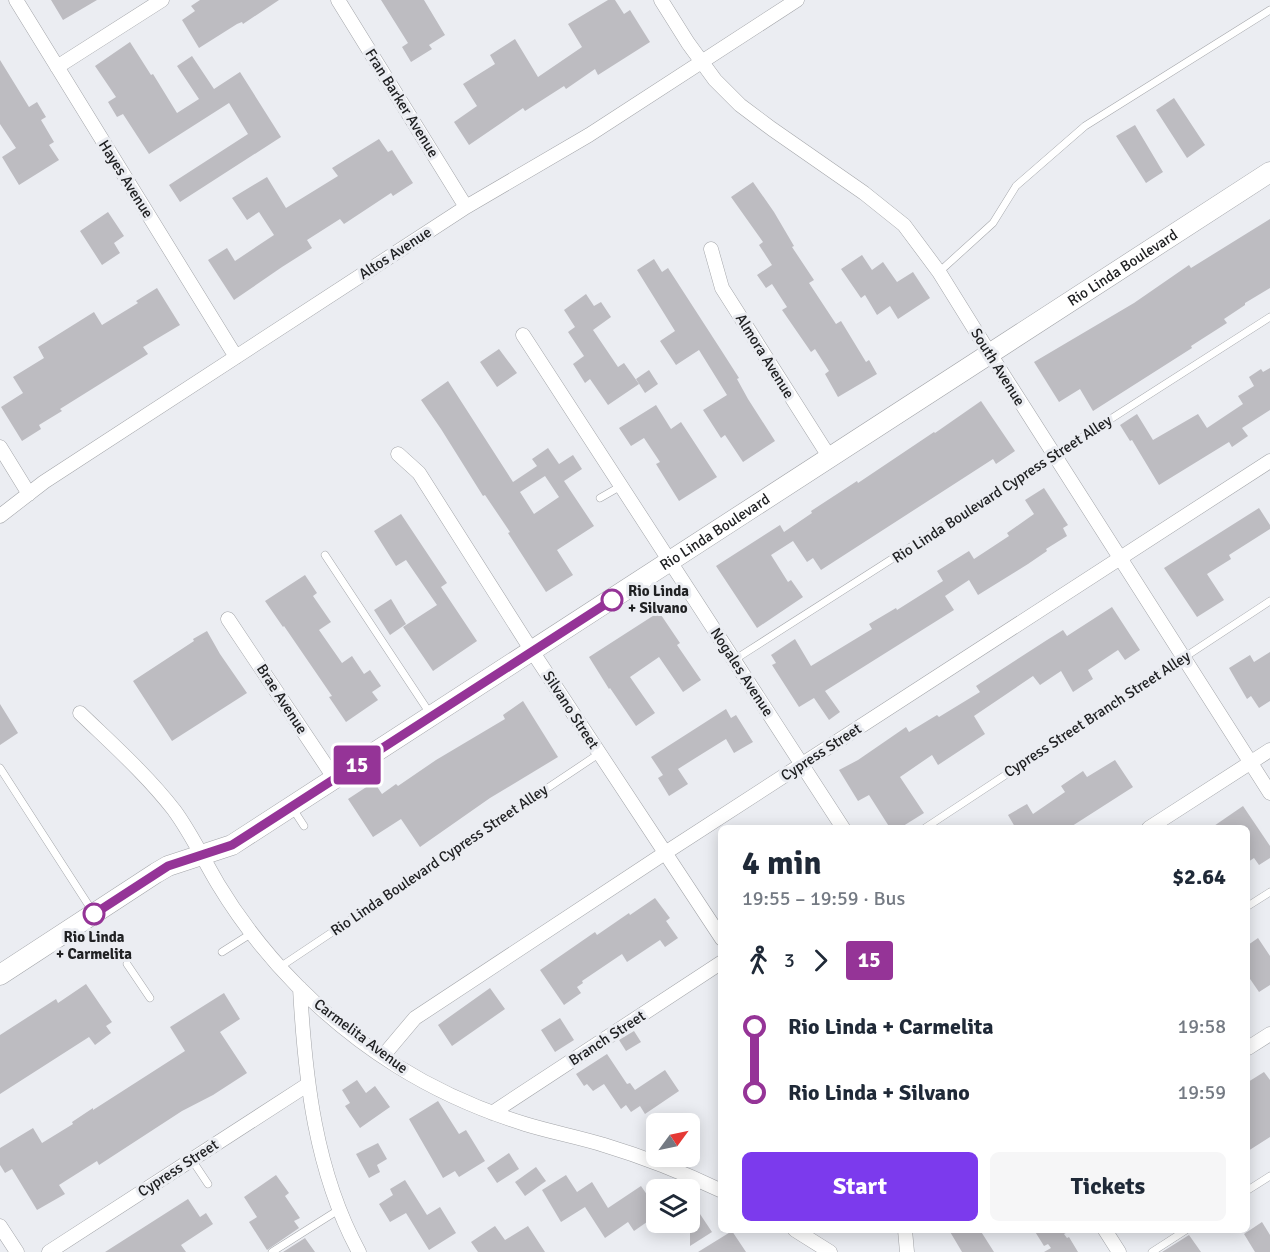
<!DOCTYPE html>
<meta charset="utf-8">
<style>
:root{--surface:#fff;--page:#f6f6f7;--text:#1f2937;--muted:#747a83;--accent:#7c3aed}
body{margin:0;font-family:Signika,sans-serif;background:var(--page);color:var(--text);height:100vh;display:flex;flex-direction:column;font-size:22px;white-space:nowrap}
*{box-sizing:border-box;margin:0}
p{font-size:20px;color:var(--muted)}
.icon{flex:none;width:33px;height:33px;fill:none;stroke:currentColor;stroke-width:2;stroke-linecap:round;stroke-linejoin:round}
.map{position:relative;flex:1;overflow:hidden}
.sheet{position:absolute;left:718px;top:825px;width:532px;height:408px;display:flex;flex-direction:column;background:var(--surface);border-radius:9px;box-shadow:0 3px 15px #0003}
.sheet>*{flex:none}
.badge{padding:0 12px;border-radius:4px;font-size:21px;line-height:39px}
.needle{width:39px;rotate:57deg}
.controls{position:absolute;left:646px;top:1113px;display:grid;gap:12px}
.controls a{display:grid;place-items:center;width:54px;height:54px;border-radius:9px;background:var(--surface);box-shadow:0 3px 15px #0003;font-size:30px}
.map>.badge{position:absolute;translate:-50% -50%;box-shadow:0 0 0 3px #fff}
.legs{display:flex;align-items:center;gap:9px;height:66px;padding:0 24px;font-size:20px}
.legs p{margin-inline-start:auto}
.summary{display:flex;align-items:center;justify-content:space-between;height:102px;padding:0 24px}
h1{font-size:33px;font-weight:700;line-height:45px}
.primary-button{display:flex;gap:12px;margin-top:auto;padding:12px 24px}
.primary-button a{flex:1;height:69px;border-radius:9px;background:var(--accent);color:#fff;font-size:24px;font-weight:700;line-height:69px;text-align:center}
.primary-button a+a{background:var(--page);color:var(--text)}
ul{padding:0 24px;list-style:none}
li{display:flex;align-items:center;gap:21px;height:66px;font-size:22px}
li i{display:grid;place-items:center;width:9px;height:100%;margin:0 8px;background:currentColor}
li i::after{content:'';width:15px;height:15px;margin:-8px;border:4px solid;border-radius:50%;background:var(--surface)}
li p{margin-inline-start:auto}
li:first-child i{background:linear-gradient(#0000 50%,currentColor 0)}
li:last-child i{background:linear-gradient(currentColor 50%,#0000 0)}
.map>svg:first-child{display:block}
</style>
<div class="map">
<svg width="1270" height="1252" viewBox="0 0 1270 1252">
<rect width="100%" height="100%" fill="#ebedf2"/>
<path fill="#bdbcc1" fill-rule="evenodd" d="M51,0H97L63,20Z
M200,0H279L243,24L242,22L237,24L199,48L182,20L195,11L191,6Z
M381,0H424L445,35L429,45L432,49L411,62L402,47L408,43Z
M608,0H615L624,14L630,10L650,42L598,75L595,69L566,89L564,86L525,111L523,108L469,145L454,122L477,106L463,84L495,64L490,55L515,39L538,77L582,47L568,24Z
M130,42L151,75L153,74L177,113L199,99L177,66L192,56L214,89L240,72L281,137L180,202L169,185L248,134L229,103L149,154L123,114L117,117L108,102L116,97L95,66Z
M0,60L29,107L37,102L46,117L41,120L54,142L49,145L59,160L19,185L2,157L16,148L0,124Z
M1174,98L1205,145L1187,158L1156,110Z
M1135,125L1163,172L1146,183L1116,136Z
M379,139L388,152L392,150L413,183L393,196L391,193L344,224L340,219L307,240L312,248L282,267L234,300L208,260L227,248L235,261L274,235L259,212L247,220L232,198L267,177L286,208L338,176L332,168Z
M753,182L774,212L794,246L792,247L814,280L809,283L836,324L841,321L866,362L869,360L877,374L838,397L825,374L829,371L815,349L811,352L782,310L787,307L772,284L766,288L757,275L772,265L759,245L763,242L731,197Z
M108,212L124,236L114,243L120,253L102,265L80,231Z
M1270,219V288L1245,303V305L1224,319L1227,323L1191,346L1192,348L1093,411L1080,389L1059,402L1034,362L1134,303L1189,265L1191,268Z
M862,255L872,270L883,262L897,282L913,272L930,298L898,319L890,306L877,315L865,295L861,298L841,269Z
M654,259L662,272L668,268L723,353L739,378L737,379L748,399L775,441L743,462L725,435L721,438L703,410L727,395L699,350L676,365L660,341L675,331L637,270Z
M157,288L180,325L143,347L148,354L60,409L62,411L39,425L41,429L22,441L1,407L23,393L13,377L44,358L38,347L94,312L102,325L138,303L136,301Z
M586,294L594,306L601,302L611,317L593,330L618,367L624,363L639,384L608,405L590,379L585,383L573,364L584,356L568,332L575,327L564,310Z
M499,349L517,373L497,387L480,362Z
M1270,368V410L1242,428L1248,436L1232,447L1229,442L1159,485L1132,440L1130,441L1120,425L1137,414L1153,440L1198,414L1207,428L1243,404L1238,396L1254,386L1249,377L1261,369L1263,372Z
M649,370L658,384L645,393L636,379Z
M448,381L513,482L537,466L532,459L548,448L559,464L573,455L582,469L564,481L594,526L557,550L573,575L546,592L508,533L510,532L485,495L483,496L441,429L421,400ZM545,476L559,497L534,514L520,492Z
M981,401L1015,451L996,464L993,459L821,570L813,558L807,562L793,541L771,555L788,582L791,580L803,597L757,628L716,566L780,525L784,532L812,513L811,511L857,481L858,483L934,432L935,433Z
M656,405L671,429L681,422L717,477L679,501L656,464L660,462L644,438L631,446L619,428Z
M1044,488L1068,525L1063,528L1067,536L1046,549L1047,551L1028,564L978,595L969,580L945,596L954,610L825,691L840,712L829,720L814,698L799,707L772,665L776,663L771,655L795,639L811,666L872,629L869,624L896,608L897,610L943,581L937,571L969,551L974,559L1009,536L1007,533L1034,514L1025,500Z
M1259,508L1270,525V529L1229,555L1231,559L1207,574L1224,600L1197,617L1164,568Z
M401,514L447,583L441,587L477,641L433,671L403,627L437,605L406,560L396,566L374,531Z
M305,575L317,593L313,596L331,622L319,630L342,663L352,656L364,674L370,670L381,686L372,692L378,700L346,722L329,697L332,696L284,626L283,627L265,601Z
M391,599L406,624L390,635L374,610Z
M1112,607L1140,650L1125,660L1118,650L1088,670L1093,679L1073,692L1061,671L1040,685L1033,676L974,716L985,734L938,765L932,755L900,777L924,813L900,828H890L869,795L858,801L839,770L858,760L906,727L909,732L937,715L939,717L980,692L976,686L1047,640L1063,630L1067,636Z
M659,612L680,643L677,645L701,680L683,692L659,657L630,677L655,713L636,726L610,688L609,689L589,657Z
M207,631L220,654L247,693L172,741L133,681L194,641L193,639Z
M1270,652V701L1259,708L1251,696L1247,699L1229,668L1250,655L1254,662Z
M523,701L558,757L490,798L420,847L401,819L373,837L348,799L374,782L382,794L396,784L398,786L436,760L505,719L503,715Z
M0,704L18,733L0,745Z
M726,709L731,718L736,715L753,742L734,753L726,739L697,757L678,769L688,784L669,796L658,778L663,775L651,757Z
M1115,760L1133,787L1069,828H1013L1015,827L1008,815L1027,804L1033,814L1065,792L1061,786L1083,771L1087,777Z
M1243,806L1270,846V858L1259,865L1254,858L1248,862V828H1211Z
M655,898L670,918L666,921L678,938L665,947L660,940L627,962L622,954L582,981L583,983L577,987L581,993L564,1005L540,970L595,932L597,935L629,913L630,915Z
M1258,938L1270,956V985L1259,992L1248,976V945Z
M86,984L112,1022L106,1026L111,1033L95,1045L89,1037L0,1094V1035L56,999L58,1003Z
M490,988L505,1009L452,1046L438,1025Z
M224,993L240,1019L220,1032L247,1073L213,1095L182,1111L99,1165L97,1161L59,1185L65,1194L37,1210L12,1169L5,1173L0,1165V1148L33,1128L42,1143L73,1124L72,1122L93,1108V1110L185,1051L170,1027Z
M560,1018L574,1040L555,1052L541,1030Z
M634,1031L641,1042L626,1051L619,1040Z
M607,1054L627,1084L630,1083L635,1090L665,1070L679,1091L645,1114L640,1106L631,1112L626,1105L621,1109L604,1084L593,1091L587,1084L584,1086L576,1074Z
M1264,1072L1270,1080V1137L1248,1151V1082Z
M357,1080L366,1093L375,1086L390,1107L360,1128L345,1106L350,1103L342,1090Z
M438,1101L459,1134L466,1130L485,1161L459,1177L455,1171L443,1178L409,1119Z
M378,1143L387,1159L377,1165L380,1172L369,1178L356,1154Z
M509,1153L519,1169L497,1183L487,1168Z
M536,1167L546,1181L525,1196L515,1182Z
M276,1175L289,1193L285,1196L300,1218L294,1221L299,1228L267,1250L249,1222L257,1217L244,1197Z
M566,1175L577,1192L592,1182L608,1208L641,1186L650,1199L657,1194V1215L634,1231L628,1222L605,1238L585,1207L561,1222L542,1190Z
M405,1180L427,1215L440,1207L456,1233L429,1250L406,1213L390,1222L379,1204L393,1195L390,1189Z
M188,1199L200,1217L206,1213L213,1224L181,1245L186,1252H105Z
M698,1211L712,1232L690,1246V1216Z
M1262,1222L1270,1235V1252H1255L1244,1234Z
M495,1226L505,1240L528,1226L545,1252H478L471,1242Z
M949,1230H980L994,1252H962Z
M1034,1230H1071L1064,1234L1067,1238L1069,1237L1078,1252H1044L1051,1248L1048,1244L1044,1246Z
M732,1231L746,1252H698Z
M1189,1235L1201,1252H1162Z
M305,1238L315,1252H283Z"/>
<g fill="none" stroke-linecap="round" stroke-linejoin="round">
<g stroke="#a3a5a9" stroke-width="8">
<path id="service" d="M939,272L993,223L1016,186L1085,126L1270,10
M600,498L621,486
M325,555L431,715
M734,660L1270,317
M0,768L93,912
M293,809L304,826
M925,828L1270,601
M1248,906L1270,892
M222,952L252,933
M127,964L150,998
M280,967L600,753
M192,1160L208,1184
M1248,1190L1270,1176
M272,1252L340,1209
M1152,1252L1186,1230"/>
</g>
<g stroke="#a3a5a9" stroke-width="15">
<path id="minor" d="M16,0L236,357
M338,0L466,207
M661,0L688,43L715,80L740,105L772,129L864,193L904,225L939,272L990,354L1270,793
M57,67L162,0
M711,249L722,288L830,458
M523,335L843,828
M0,447L29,494
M398,454L419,473L532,651L722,939
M0,516L44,482L466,207L589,135L797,0
M228,619L335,779
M80,713C112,744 146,774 174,810C191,833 203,859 218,884C262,957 325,1021 397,1066C437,1091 480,1110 525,1124C551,1132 578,1137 604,1145C644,1157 684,1173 722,1191
M1149,828L1270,750
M300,988C305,1078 315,1171 359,1252
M1248,1048L1270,1034
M383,1056L415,1018L665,853L1270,461
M492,1113L722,962
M0,1226L17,1252
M795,1230L830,1252
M905,1230L907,1252
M1105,1230L1119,1252
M49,1252L307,1085"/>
</g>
<g stroke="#a3a5a9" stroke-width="21">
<g id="secondary">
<path id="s1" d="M0,975L156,873L168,866L232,845L1270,172"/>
</g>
</g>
<use href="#service" stroke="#fff" stroke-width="7"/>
<use href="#minor" stroke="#fff" stroke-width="14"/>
<use href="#secondary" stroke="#fff" stroke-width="20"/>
</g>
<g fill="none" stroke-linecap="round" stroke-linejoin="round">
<g stroke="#fff" stroke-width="14">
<path id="line-1" d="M94,914L168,866L232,845L612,600"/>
</g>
<use href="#line-1" stroke="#953497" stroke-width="9"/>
</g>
<g fill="#fff" stroke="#953497" stroke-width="3">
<circle cx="612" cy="600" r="10"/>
<circle cx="94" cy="914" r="10"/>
</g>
<g text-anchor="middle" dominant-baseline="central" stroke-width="6" stroke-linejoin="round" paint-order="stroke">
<g font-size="15" fill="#202123" stroke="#ebedf2">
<text transform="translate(402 103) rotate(58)">Fran Barker Avenue</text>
<text transform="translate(126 179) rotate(58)">Hayes Avenue</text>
<text transform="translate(395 253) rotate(-33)">Altos Avenue</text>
<text stroke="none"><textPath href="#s1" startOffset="1329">Rio Linda Boulevard</textPath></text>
<text transform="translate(765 356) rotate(58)">Almora Avenue</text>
<text transform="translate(998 367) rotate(58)">South Avenue</text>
<text transform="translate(1002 489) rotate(-33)">Rio Linda Boulevard Cypress Street Alley</text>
<text stroke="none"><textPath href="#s1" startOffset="843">Rio Linda Boulevard</textPath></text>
<text transform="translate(742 672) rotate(57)">Nogales Avenue</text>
<text transform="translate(282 699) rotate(57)">Brae Avenue</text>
<text transform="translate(571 710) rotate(57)">Silvano Street</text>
<text transform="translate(1097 714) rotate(-33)">Cypress Street Branch Street Alley</text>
<text transform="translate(821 752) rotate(-33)">Cypress Street</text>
<text transform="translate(439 860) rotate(-34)">Rio Linda Boulevard Cypress Street Alley</text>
<text transform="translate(361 1036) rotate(37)">Carmelita Avenue</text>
<text transform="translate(607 1038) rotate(-33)">Branch Street</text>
<text transform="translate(178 1168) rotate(-33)">Cypress Street</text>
</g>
<g font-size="15" font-weight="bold" fill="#202123" stroke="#ebedf2" text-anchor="start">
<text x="628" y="591">Rio Linda<tspan x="628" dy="17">+ Silvano</tspan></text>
<text x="94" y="937" text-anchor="middle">Rio Linda<tspan x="94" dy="17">+ Carmelita</tspan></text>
</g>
</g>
</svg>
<div class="controls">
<a><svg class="needle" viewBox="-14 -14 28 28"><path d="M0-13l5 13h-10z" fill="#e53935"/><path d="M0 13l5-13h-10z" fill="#747a83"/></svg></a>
<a><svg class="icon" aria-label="layers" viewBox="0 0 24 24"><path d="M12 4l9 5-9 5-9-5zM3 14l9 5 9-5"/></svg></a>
</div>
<b class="badge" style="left:357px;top:765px;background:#953497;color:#fff">15</b>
<section class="sheet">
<div class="summary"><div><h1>4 min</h1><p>19:55 – 19:59 · Bus</p></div><b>$2.64</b></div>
<div class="legs"><svg class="icon" aria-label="walk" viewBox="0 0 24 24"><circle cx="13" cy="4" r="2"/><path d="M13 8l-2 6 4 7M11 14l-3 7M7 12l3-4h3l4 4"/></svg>3<svg class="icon" aria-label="forward" viewBox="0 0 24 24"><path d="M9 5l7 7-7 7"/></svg><b class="badge" style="background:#953497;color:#fff">15</b></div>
<ul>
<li><i style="color:#953497"></i><b>Rio Linda + Carmelita</b><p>19:58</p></li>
<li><i style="color:#953497"></i><b>Rio Linda + Silvano</b><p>19:59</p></li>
</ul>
<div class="primary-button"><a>Start</a><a>Tickets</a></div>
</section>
</div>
